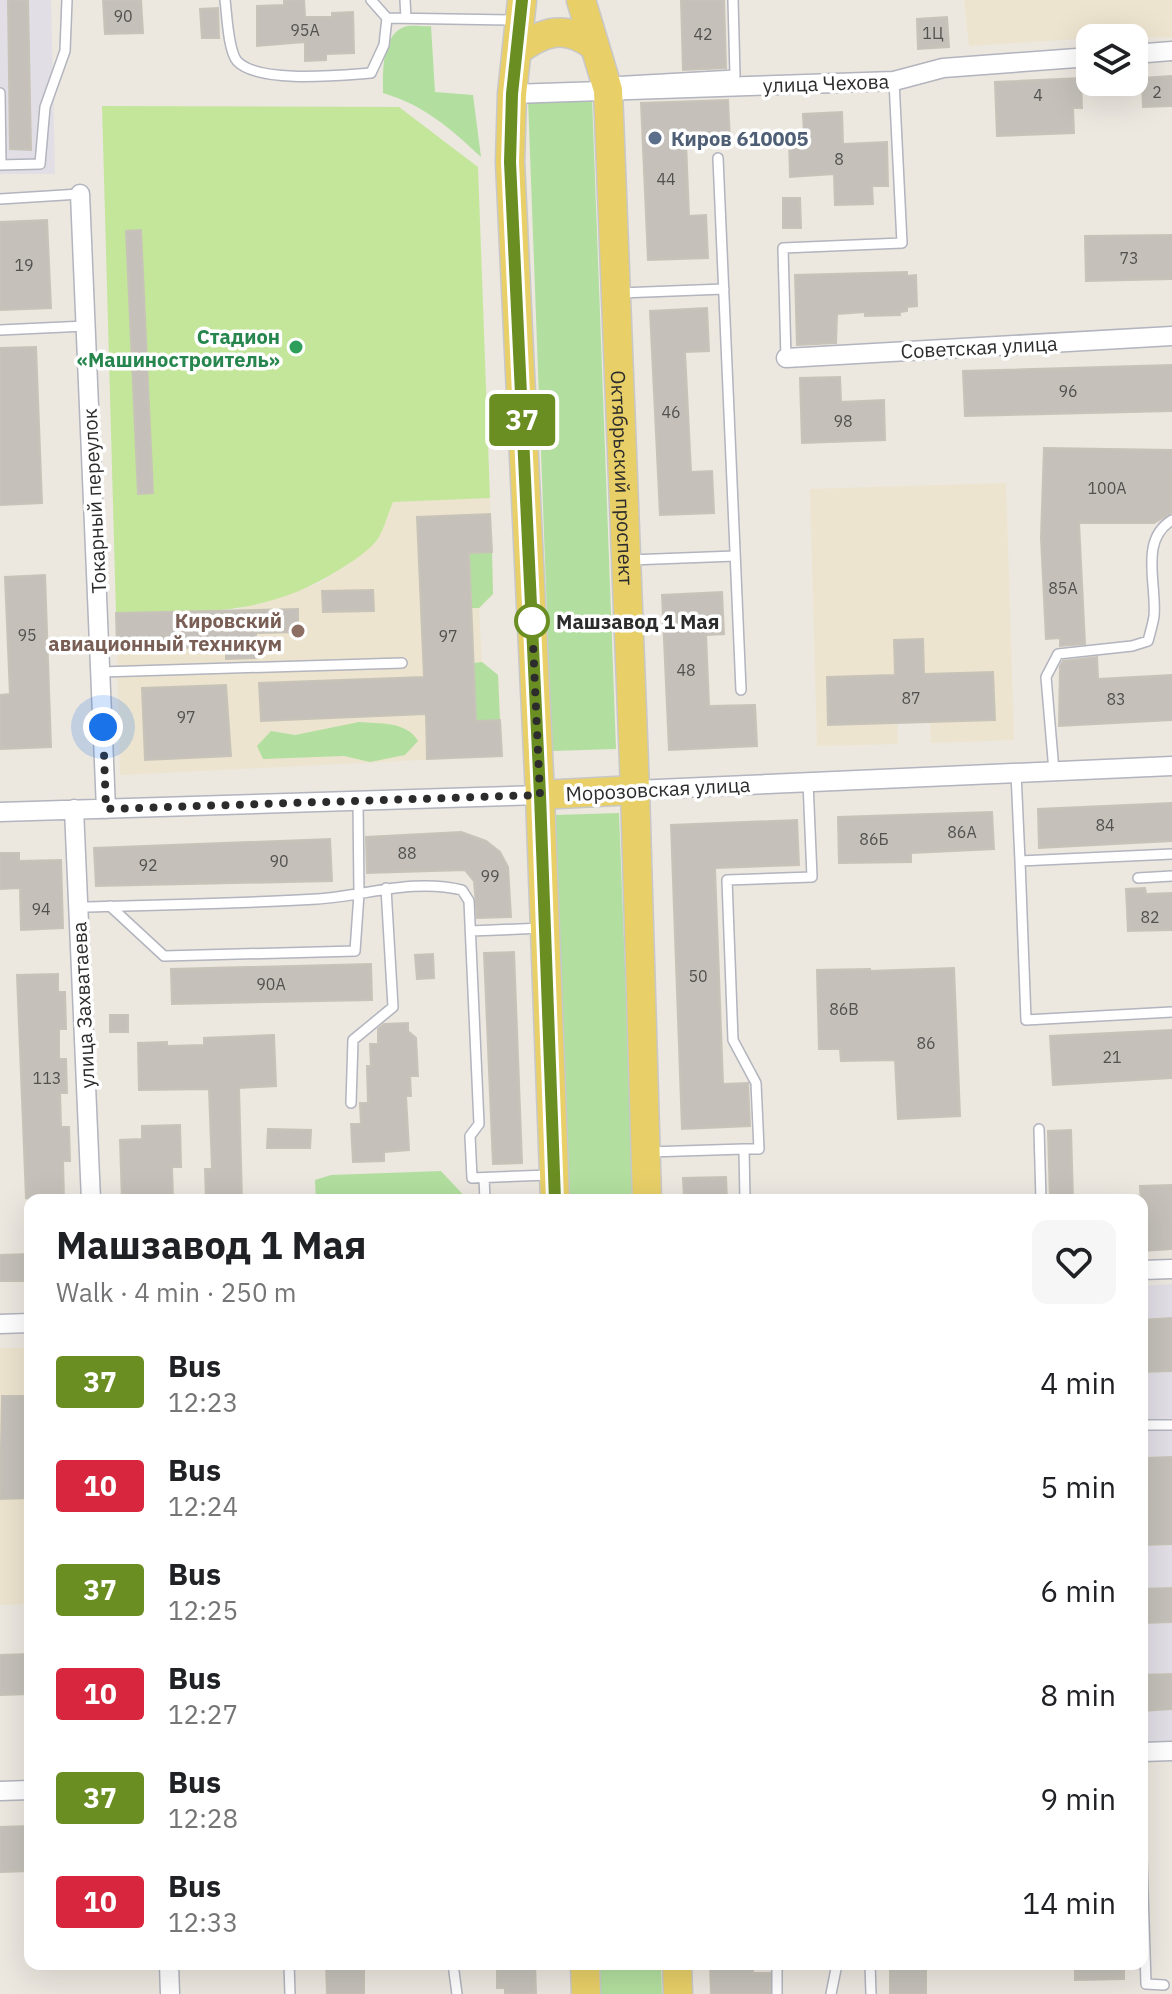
<!DOCTYPE html>
<meta charset="utf-8">
<style>
:root{--surface:#fff;--page:#f6f6f6;--text:#202124;--muted:#757577}
body{margin:0;font-family:"IBM Plex Sans",sans-serif;background:var(--page);color:var(--text);height:100vh;display:flex;flex-direction:column;font-size:30px;white-space:nowrap}
*{box-sizing:border-box;margin:0}
p{font-size:26px;color:var(--muted)}
.icon{flex:none;width:44px;height:44px;fill:none;stroke:currentColor;stroke-width:2;stroke-linecap:round;stroke-linejoin:round}
.map{position:relative;flex:1;overflow:hidden}
.panel{position:absolute;left:24px;top:1194px;width:1124px;height:776px;display:flex;flex-direction:column;background:var(--surface);border-radius:16px;box-shadow:0 8px 32px #0002}
.panel>*{flex:none}
.badge{padding:0 16px;border-radius:6px;font-size:28px;line-height:52px}
.controls{position:absolute;left:1076px;top:24px;display:grid;gap:16px}
.controls a{display:grid;place-items:center;width:72px;height:72px;border-radius:16px;background:var(--surface);box-shadow:0 8px 32px #0002;font-size:40px}
.you{position:absolute;width:40px;height:40px;margin:-20px;border:6px solid #fff;border-radius:50%;background:#1a73e8;box-shadow:0 0 0 12px #1a73e833}
.map>.badge{position:absolute;translate:-50% -50%;box-shadow:0 0 0 4px #fff}
.round{display:grid;place-items:center;flex:none;width:84px;height:84px;border-radius:16px;background:var(--page)}
.summary{display:flex;align-items:center;justify-content:space-between;height:136px;padding:0 32px}
h1{font-size:38px;font-weight:800;line-height:60px}
ul{padding:0;list-style:none}
li{display:flex;align-items:center;gap:24px;height:104px;padding:0 32px}
li div{flex:1}
li b{display:block;font-size:30px}
li em{font-style:normal}
li .badge{min-width:88px;font-weight:700;text-align:center}
.map>svg:first-child{display:block}
</style>
<div class="map">
<svg width="1172" height="1994" viewBox="0 0 1172 1994">
<rect width="100%" height="100%" fill="#ece7df"/>
<path fill="#e1dfe5" d="M0,0H51L55,174H0Z
M1172,1284V1743L1142,1744V1286Z"/>
<path fill="#ede4cf" d="M964,0H1172V37L1090,38L969,46Z
M1006,483L1014,740L931,743L930,722L897,723L898,744L817,746L810,489Z
M490,498L493,594L479,609L482,662L498,675L502,756L120,775L116,613L236,610L317,584L350,563L378,539L392,502Z
M0,1348H30V1604L0,1605Z"/>
<path fill="#b2df9f" d="M431,26L435,92L473,95L481,157C450,128 424,105 383,93C383,74 381,36 404,27C411,24 423,27 431,26Z
M592,97L616,749L552,751L528,99Z
M492,552L493,594L479,608H472L469,553Z
M482,662L498,675L500,720L476,721L474,663Z
M359,722C379,724 407,721 418,741L405,755L370,762L344,756L263,759L257,746L271,731L295,735Z
M619,813L634,1200H570L555,815Z
M441,1171L468,1200H316L315,1180L331,1175Z
M599,1964H661L662,1994H600Z"/>
<path fill="#c3e69b" d="M102,106L399,107L478,167L490,498L393,502C388,513 385,526 379,537C372,549 353,561 342,568C264,618 203,611 116,613Z"/>
<path fill="#c5c1ba" stroke="#c8c3b8" stroke-width="2" d="M8,0H28L31,150L10,149Z
M103,0H141L143,33L105,34Z
M284,0H304L305,17H332V13L353,12L354,53L326,54V60L305,61V42L257,46V6L284,5Z
M681,0H724L726,68L683,70Z
M218,8L219,38H202L200,9Z
M947,17L949,47L918,49L917,19Z
M1172,76V106L1143,107L1142,78Z
M1081,78L1082,108H1073L1074,133L997,136L995,82Z
M728,100L730,141L686,143L689,216L706,215L708,258L648,260L641,103Z
M842,112L843,144L887,142L888,186H872L873,204L835,205L834,174L790,177L789,137L804,136L803,114Z
M783,198H800L801,228H783Z
M47,220L51,308L0,310V222Z
M141,230L153,493L138,494L126,231Z
M1172,235V279L1086,281L1085,236Z
M907,272V276L916,275L917,306L907,307V311L900,312V315L865,316V312L837,314L836,343L797,345L795,275Z
M707,308L709,351L685,352L691,472L712,471L714,513L660,515L650,311Z
M36,347L42,503L0,505V348Z
M1172,365V411L965,416L963,371Z
M840,377L841,402L884,400L885,440L802,443L800,378Z
M1044,448L1172,450L1171,513L1154,523H1079L1085,644L1060,646V638L1046,639L1041,538Z
M490,514L492,552L469,553L476,721L500,720L502,756L427,759L426,714L261,721L259,683L424,677L417,517Z
M45,575L51,747L0,749V695L10,694L5,577Z
M373,590L374,611L323,612L322,591Z
M722,592L724,634L706,635L709,706L755,705L757,746L669,750L662,595Z
M298,609V632L256,633V658L226,659V647L117,649L116,613Z
M923,639L924,674L993,672L995,720L828,725L827,677L895,675L894,640Z
M1097,657L1098,679L1172,675V720L1059,726L1060,666L1063,661Z
M226,685L231,756L145,760L142,688Z
M1172,803V841L1039,848L1038,809Z
M992,812L994,849L911,853V862L839,863L838,817Z
M797,820L799,865L715,868L723,1084L748,1083L750,1126L682,1129L671,825Z
M461,832L486,841L500,852L508,867L511,917L477,918L474,881L465,870L367,873L366,837Z
M330,839L332,881L96,886L94,848Z
M0,853H19V861L61,860L63,928L21,930L20,888L0,889Z
M1145,888L1146,894L1172,893V930L1128,931L1126,889Z
M514,952L522,1163L493,1164L484,953Z
M433,954L434,978L417,979L415,955Z
M371,964L372,1000L172,1004L171,969Z
M954,968L960,1116L898,1119L895,1060L841,1061L840,1049H819L817,970L870,969V971Z
M58,974V992H65L66,1029H59V1059H66L67,1093H60L61,1127H69L70,1161H63L64,1200H32L26,1198L17,975Z
M110,1015H128V1032H110Z
M408,1023V1031L416,1038L418,1076H410L411,1096H406L409,1150L384,1152V1161L353,1162L351,1124H361L360,1103H368L367,1066H371L370,1044H378V1029L384,1024Z
M1172,1030V1078L1053,1085L1050,1036Z
M274,1035L276,1086L239,1088L242,1200H206L205,1169H212L209,1089L139,1090L138,1043L167,1042V1046L204,1045V1038Z
M180,1125L181,1167H172L173,1200H122L120,1140L142,1139V1126Z
M268,1129L311,1130L310,1148H267Z
M1071,1130L1073,1200H1050L1048,1131Z
M726,1177L727,1200H684L683,1178Z
M1172,1185V1249L1143,1251L1140,1186Z
M30,1254V1281H0V1255Z
M1172,1318V1371L1142,1372V1320Z
M2,1396H30V1498L0,1499Z
M1172,1457V1544L1142,1545V1517H1148L1147,1458Z
M1172,1588V1622L1142,1623V1589Z
M30,1654V1694L0,1695V1655Z
M1172,1674V1709L1142,1711V1675Z
M30,1826V1871L0,1872V1827Z
M326,1964H364V1994H327Z
M497,1964H535L536,1994H505V1988H497Z
M710,1964H753V1973H770V1994H711Z
M890,1964H926V1994H890Z
M1075,1964H1124V1979L1075,1980Z"/>
<g fill="none" stroke-linecap="round" stroke-linejoin="round">
<g stroke="#b2b4be" stroke-width="12">
<path id="lane" d="M225,0C227,15 228,50 237,61C258,84 342,75 371,73L384,45L387,18L371,0
M405,0L406,18
M387,18L516,20
M610,82L735,75L733,0
M0,93L1,165
M718,158L741,690
M0,165L40,164L45,107L65,51L67,0
M0,199L80,194
M620,293L724,289
M0,330L86,326
M786,358L783,248L902,243L894,81
M630,560L735,556
M101,672L402,663
M1054,771L1046,677L1058,654L1132,646L1148,641C1150,633 1153,624 1154,616C1157,584 1139,540 1172,520
M1016,773L1020,861L1172,854
M1020,861L1026,1020L1172,1012
M1138,878L1172,876
M110,906L164,956L355,951L359,894L358,802
M78,907C158,905 237,904 317,899C365,896 413,878 462,890L469,901L479,1124L470,1136L472,1178L549,1175
M471,931L543,928
M351,1103L353,1040L393,1007L386,888
M1039,1129L1041,1200
M744,1149H759L756,1083L733,1040L727,880L812,877L808,782
M649,1152L744,1149L745,1200
M484,1178L485,1200
M1142,1425H1172
M1142,1860L1146,1984L1164,1985
M289,1964L290,1994
M453,1964L457,1994
M777,1964V1994
M870,1964L871,1994
M831,1994L837,1964"/>
</g>
<g stroke="#b2b4be" stroke-width="21">
<path id="street" d="M1134,54L1172,51
M512,94L894,81L943,68L1090,57
M80,194L106,809
M786,358L1172,336
M635,790L1172,766
M74,809L91,1200
M0,812L540,795
M1142,1270L1172,1269
M0,1324L30,1323
M1142,1752L1172,1751
M0,1791L30,1790
M169,1964L170,1994"/>
</g>
<g stroke="#c8c8c8" stroke-width="31">
<g id="primary">
<path d="M522,0L512,94L510,162L540,795L555,1200"/>
<path id="s1" d="M581,0L608,90L635,790L647,1200"/>
<path d="M517,51C543,31 566,24 594,46"/>
<path d="M540,795L635,790"/>
<path d="M585,1964L586,1994"/>
<path d="M677,1964L678,1994"/>
</g>
</g>
<use href="#lane" stroke="#fff" stroke-width="9"/>
<use href="#street" stroke="#fff" stroke-width="18"/>
<use href="#primary" stroke="#e8cf68" stroke-width="28"/>
</g>
<g fill="none" stroke-linecap="round" stroke-linejoin="round">
<g stroke="#fff" stroke-width="18">
<path id="line" d="M522,0L512,94L510,162L540,795L555,1200"/>
</g>
<use href="#line" stroke="#6b8e23" stroke-width="12"/>
<path stroke="#2c2c2c" stroke-width="8" stroke-dasharray="0 14.4" d="M103,727L106,809L540,795L532,621"/>
</g>
<circle fill="#5c6f8a" stroke="#fff" stroke-width="3" cx="655" cy="138" r="8"/>
<circle fill="#2e9e5b" stroke="#fff" stroke-width="3" cx="296" cy="347" r="8"/>
<circle fill="#fff" stroke="#6b8e23" stroke-width="4" cx="532" cy="621" r="16"/>
<circle fill="#8d6e63" stroke="#fff" stroke-width="3" cx="298" cy="631" r="8"/>
<g text-anchor="middle" dominant-baseline="central" stroke-width="7" stroke-linejoin="round" paint-order="stroke">
<g font-size="16" fill="#525150">
<text x="123" y="16">90</text>
<text x="305" y="30">95А</text>
<text x="933" y="33">1Ц</text>
<text x="703" y="34">42</text>
<text x="1157" y="92">2</text>
<text x="1038" y="95">4</text>
<text x="839" y="159">8</text>
<text x="666" y="179">44</text>
<text x="1129" y="258">73</text>
<text x="24" y="265">19</text>
<text x="1068" y="391">96</text>
<text x="671" y="412">46</text>
<text x="843" y="421">98</text>
<text x="1107" y="488">100А</text>
<text x="1063" y="588">85А</text>
<text x="27" y="635">95</text>
<text x="448" y="636">97</text>
<text x="686" y="670">48</text>
<text x="911" y="698">87</text>
<text x="1116" y="699">83</text>
<text x="186" y="717">97</text>
<text x="1105" y="825">84</text>
<text x="962" y="832">86А</text>
<text x="874" y="839">86Б</text>
<text x="407" y="853">88</text>
<text x="279" y="861">90</text>
<text x="148" y="865">92</text>
<text x="490" y="876">99</text>
<text x="41" y="909">94</text>
<text x="1150" y="917">82</text>
<text x="698" y="976">50</text>
<text x="271" y="984">90А</text>
<text x="844" y="1009">86В</text>
<text x="926" y="1043">86</text>
<text x="1112" y="1057">21</text>
<text x="47" y="1078">113</text>
</g>
<g font-size="20" fill="#2c2c2c" stroke="#fff">
<text transform="translate(826 83) rotate(-2)">улица Чехова</text>
<text transform="translate(979 347) rotate(-3)">Советская улица</text>
<text stroke="none"><textPath href="#s1" startOffset="482">Октябрьский проспект</textPath></text>
<text transform="translate(94 501) rotate(-93)">Токарный переулок</text>
<text transform="translate(658 789) rotate(-3)">Морозовская улица</text>
<text transform="translate(83 1005) rotate(-93)">улица Захватаева</text>
</g>
<g font-size="20" font-weight="bold" fill="#4e5e75" stroke="#fff" text-anchor="start">
<text x="671" y="138">Киров 610005</text>
</g>
<g font-size="20" font-weight="bold" fill="#27864d" stroke="#fff" text-anchor="end">
<text x="280" y="336">Стадион<tspan x="280" dy="23">«Машиностроитель»</tspan></text>
</g>
<g font-size="20" font-weight="bold" fill="#785e54" stroke="#fff" text-anchor="end">
<text x="282" y="620">Кировский<tspan x="282" dy="23">авиационный техникум</tspan></text>
</g>
<g font-size="20" font-weight="bold" fill="#2c2c2c" stroke="#fff" text-anchor="start">
<text x="556" y="621">Машзавод 1 Мая</text>
</g>
</g>
</svg>
<div class="controls">
<a><svg class="icon" aria-label="layers" viewBox="0 0 24 24"><path d="M12 4l9 5-9 5-9-5zM3 14l9 5 9-5"/></svg></a>
</div>
<div class="you" style="left:103px;top:727px"></div>
<b class="badge" style="left:522px;top:420px;background:#6b8e23;color:#fff">37</b>
<section class="panel">
<div class="summary"><div><h1>Машзавод 1 Мая</h1><p>Walk · 4 min · 250 m</p></div><a class="round"><svg class="icon" aria-label="heart" viewBox="0 0 24 24"><path d="M12 20l-8-8c-3-5 5-10 8-4 3-6 11-1 8 4z"/></svg></a></div>
<ul>
<li><span class="badge" style="background:#6b8e23;color:#fff">37</span><div><b>Bus</b><p>12:23</p></div><em>4 min</em></li>
<li><span class="badge" style="background:#d7263d;color:#fff">10</span><div><b>Bus</b><p>12:24</p></div><em>5 min</em></li>
<li><span class="badge" style="background:#6b8e23;color:#fff">37</span><div><b>Bus</b><p>12:25</p></div><em>6 min</em></li>
<li><span class="badge" style="background:#d7263d;color:#fff">10</span><div><b>Bus</b><p>12:27</p></div><em>8 min</em></li>
<li><span class="badge" style="background:#6b8e23;color:#fff">37</span><div><b>Bus</b><p>12:28</p></div><em>9 min</em></li>
<li><span class="badge" style="background:#d7263d;color:#fff">10</span><div><b>Bus</b><p>12:33</p></div><em>14 min</em></li>
</ul>
</section>
</div>
